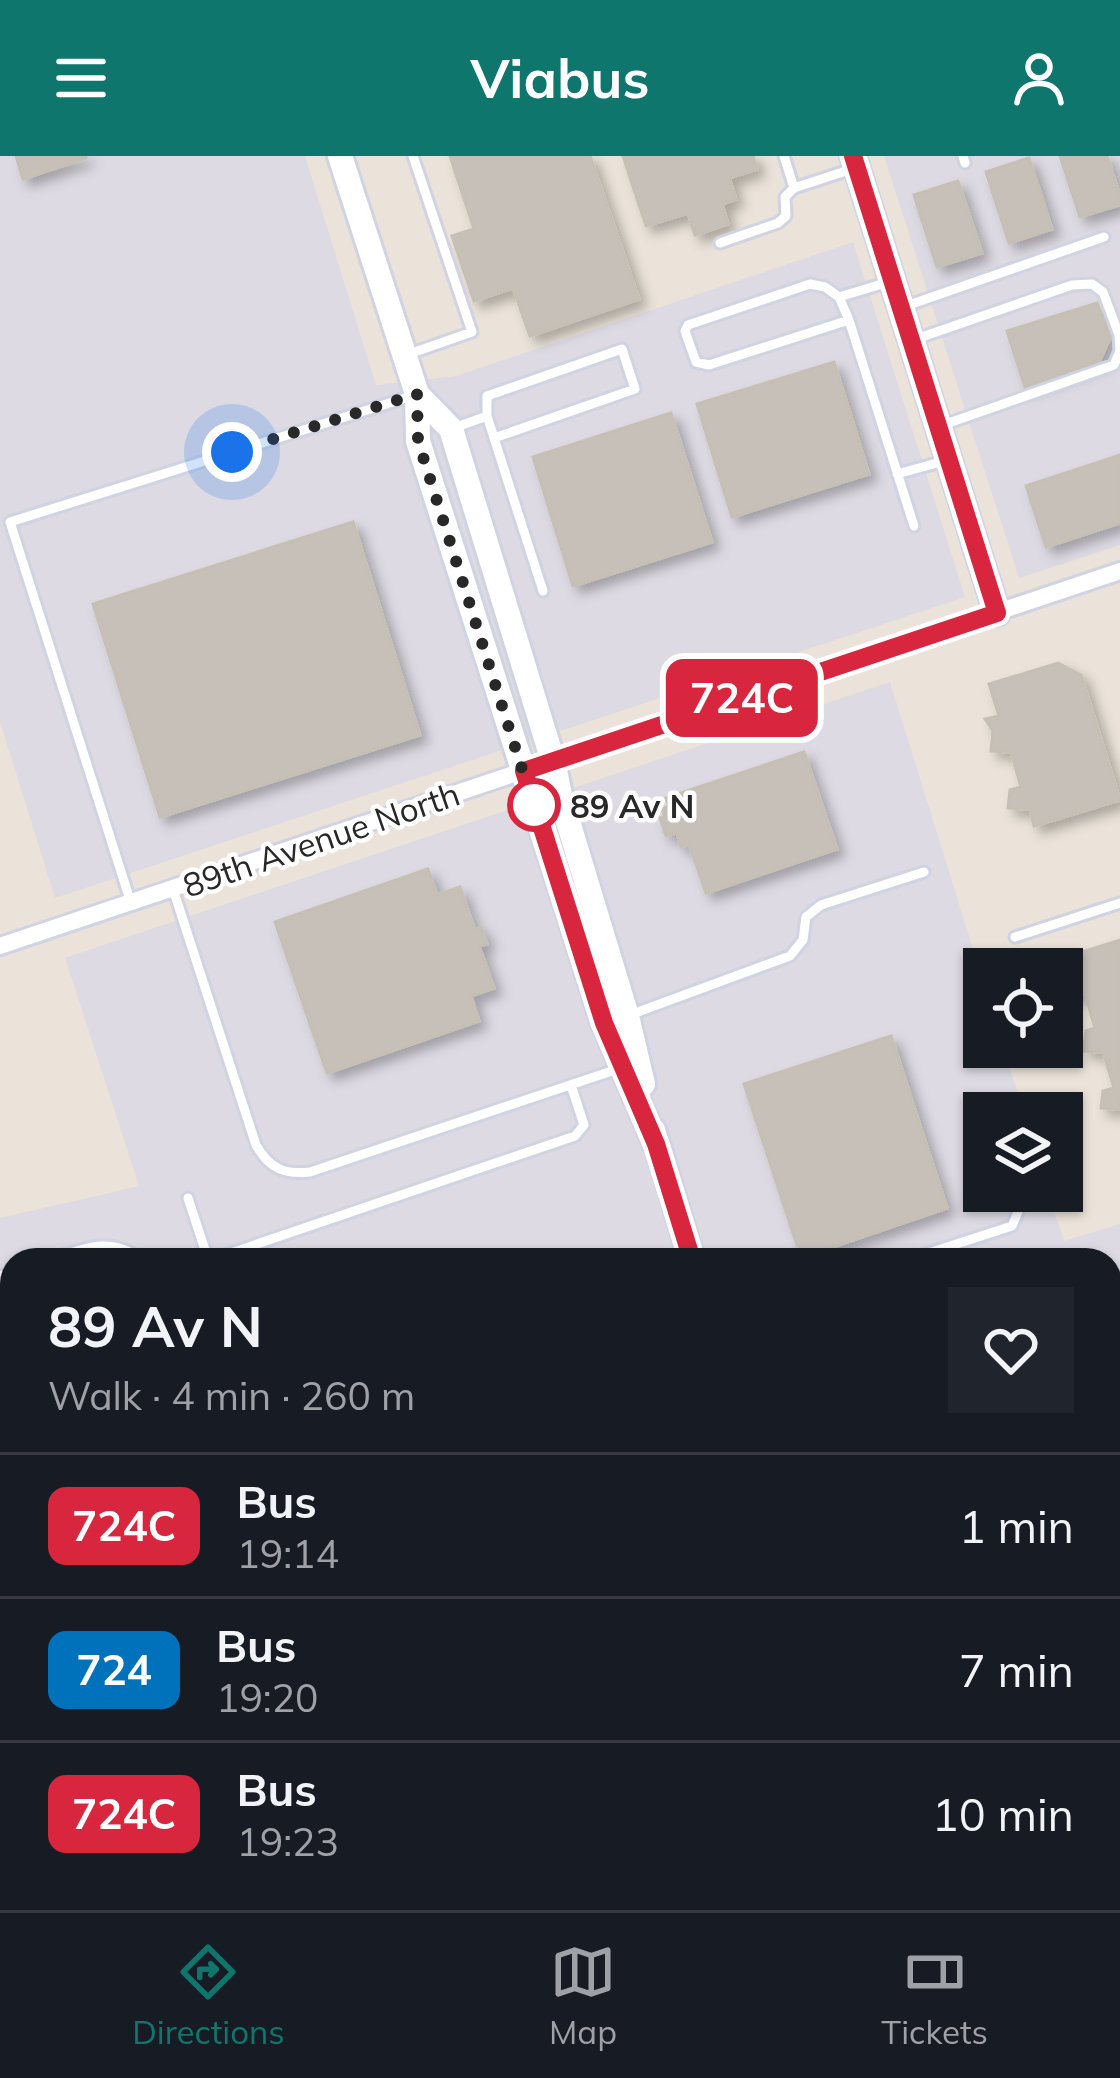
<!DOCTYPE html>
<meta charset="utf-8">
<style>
:root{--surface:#171b24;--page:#20242c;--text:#f1f3f6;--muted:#9ea1a6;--line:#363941;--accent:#0f766e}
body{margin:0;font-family:Mulish,sans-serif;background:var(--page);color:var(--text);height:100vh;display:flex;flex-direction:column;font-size:45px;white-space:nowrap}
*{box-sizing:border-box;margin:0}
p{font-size:39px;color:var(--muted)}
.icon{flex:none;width:66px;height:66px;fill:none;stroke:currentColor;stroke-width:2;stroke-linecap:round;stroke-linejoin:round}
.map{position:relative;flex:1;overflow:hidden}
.details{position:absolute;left:0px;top:1092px;width:1122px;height:663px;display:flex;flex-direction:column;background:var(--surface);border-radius:36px 36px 0 0;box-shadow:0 3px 9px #0004}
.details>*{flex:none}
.badge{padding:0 24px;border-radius:18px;font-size:42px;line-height:78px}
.tools{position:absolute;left:963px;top:792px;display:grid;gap:24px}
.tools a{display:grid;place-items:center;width:120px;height:120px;border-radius:0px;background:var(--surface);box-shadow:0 3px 9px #0004;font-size:60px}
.you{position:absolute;width:60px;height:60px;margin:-30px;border:9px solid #fff;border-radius:50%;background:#1a73e8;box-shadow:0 0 0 18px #1a73e833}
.map>.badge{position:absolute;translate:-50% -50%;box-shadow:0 0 0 6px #fff}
.round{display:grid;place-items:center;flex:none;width:126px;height:126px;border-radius:0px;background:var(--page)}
.summary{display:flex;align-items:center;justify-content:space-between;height:204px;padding:0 48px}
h1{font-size:57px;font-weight:700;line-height:90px}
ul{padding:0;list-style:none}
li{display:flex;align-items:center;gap:36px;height:144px;padding:0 48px;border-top:3px solid var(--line)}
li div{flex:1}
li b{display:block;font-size:45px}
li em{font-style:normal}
li .badge{min-width:132px;font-weight:700;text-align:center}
header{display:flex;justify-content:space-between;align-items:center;height:156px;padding:0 48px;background:var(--accent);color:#fff;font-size:54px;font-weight:700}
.tabs{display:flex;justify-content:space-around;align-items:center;height:168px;border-top:3px solid var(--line);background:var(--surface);font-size:33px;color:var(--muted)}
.tabs a{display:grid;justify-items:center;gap:6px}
.tabs .active{color:var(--accent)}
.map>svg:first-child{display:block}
</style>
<header><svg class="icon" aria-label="menu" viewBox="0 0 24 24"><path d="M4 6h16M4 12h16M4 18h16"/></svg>Viabus<svg class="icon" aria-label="person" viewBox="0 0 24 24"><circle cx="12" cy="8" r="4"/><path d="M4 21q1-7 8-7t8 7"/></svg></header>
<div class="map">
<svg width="1120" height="1754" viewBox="0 0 1120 1754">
<defs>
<filter id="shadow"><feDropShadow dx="7" dy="7" stdDeviation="6" flood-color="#0004"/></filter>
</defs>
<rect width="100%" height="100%" fill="#ebe3d9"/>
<path fill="#dddae3" d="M0,0H305L376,229L456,220L853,86L965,441L55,742L0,566Z
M884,0H1120V389L1019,422Z
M890,526L984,828V891H1003L1024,957H984V1035H1048L1064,1085L1120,1068V1754H512L517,1743H1110V1104H12V1743H452L448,1754H0V1062L139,1030L65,802Z"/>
<path fill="#c6c0b9" stroke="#c6bfb3" stroke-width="3" filter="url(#shadow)" d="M16,0H86V2L23,23Z
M450,0H590L639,143L530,180L513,132L474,145L452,80L474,73Z
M623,0H753L757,13L729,22L736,43L722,48L728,68L695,79L688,57L646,70Z
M1060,0H1107L1120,40V49L1080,61Z
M1029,2L1052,73L1009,87L986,16Z
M958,25L982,97L937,111L914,39Z
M1097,147L1110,182L1100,204L1025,231L1007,175Z
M834,206L869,318L732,361L697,248Z
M671,257L712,386L573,430L533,301Z
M1120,299V367L1046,391L1026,330Z
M353,366L420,579L160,661L93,448Z
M1058,507L1081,519L1120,644L1034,670L1030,653L1008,652L1010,634L1021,631L1011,596L991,595L993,575L985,563L999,560L989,528Z
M804,596L837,693L706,737L689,688L681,691L677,677L666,680L660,662L665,661L662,653L669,650L666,642Z
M428,713L437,739L460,731L475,774L481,771L487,788L479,790L494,832L471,840L479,865L327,917L275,766Z
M1120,784V953L1101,952L1103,935L1114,932L1103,896L1083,895L1086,875L1095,872L1085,838L1063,837L1066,819L1060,803Z
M891,880L947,1052L812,1098L797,1089L744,928Z"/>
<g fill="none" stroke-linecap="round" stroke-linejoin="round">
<g stroke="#cfd3e2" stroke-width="15">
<path id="lane" d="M784,0L794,32
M963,0L965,7
M720,87L778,67L786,60L785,41L794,32L852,13
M839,141L849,164L914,370
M906,150L1104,81
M849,164L709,209L696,206L685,175L688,169L810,128L825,131L839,141L892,125
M916,183L1072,129L1092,128L1103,136L1119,179L1120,195L1114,209L943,269
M406,199L472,176L413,0
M487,260V240L622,193L635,233L494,282
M451,273L487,260L543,435
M897,318L944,305
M173,733L256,989C269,1012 284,1019 310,1016L618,913
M131,747L10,366L412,240
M1015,781L1120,747
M627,860L790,800L803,784L806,761L821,749L924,716
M188,1042L206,1097L216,1102L575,980L584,969L571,929
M49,1104C84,1093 110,1079 142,1104
M907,1104L1012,1070L1018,1056L1014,1035
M0,1120L12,1116
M1110,1274L1120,1271
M0,1459L12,1455
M0,1562L12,1563
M0,1674L12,1685
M0,1708L14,1754
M49,1743L53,1754
M344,1743L348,1754
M721,1743L722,1754
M796,1743L800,1754"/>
</g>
<g stroke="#cfd3e2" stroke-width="22">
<path id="street" d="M0,790L1120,415"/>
</g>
<g stroke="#cfd3e2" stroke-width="30">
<path id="secondary" d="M340,0L417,238L418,285L604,867L656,988
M853,0L997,457
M417,238L451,273L553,605L560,639L627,860L643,928
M653,974L692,1104
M479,1754L484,1743"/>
</g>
<use href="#lane" stroke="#fff" stroke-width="9"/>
<use href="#street" stroke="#fff" stroke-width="16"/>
<use href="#secondary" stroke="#fff" stroke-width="24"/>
</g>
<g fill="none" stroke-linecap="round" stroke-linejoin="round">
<g stroke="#fff" stroke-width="27">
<path id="line" d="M692,1104L656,988L604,867L524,615L997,457L853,0"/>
</g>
<use href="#line" stroke="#d7263d" stroke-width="18"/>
<path stroke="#282828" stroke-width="12" stroke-dasharray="0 21.6" d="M232,296L417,238L418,285L535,654L534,649"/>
</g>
<circle fill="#fff" stroke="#d7263d" stroke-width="6" cx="534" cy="649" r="24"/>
<g text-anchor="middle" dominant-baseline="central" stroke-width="9" stroke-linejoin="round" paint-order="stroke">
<g font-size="33" font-weight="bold" fill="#282828" stroke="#fff" text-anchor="start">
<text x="570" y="649">89 Av N</text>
</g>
<g font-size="33" fill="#282828" stroke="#fff">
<text transform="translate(321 683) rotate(-19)">89th Avenue North</text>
</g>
</g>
</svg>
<div class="tools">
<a><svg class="icon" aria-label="locate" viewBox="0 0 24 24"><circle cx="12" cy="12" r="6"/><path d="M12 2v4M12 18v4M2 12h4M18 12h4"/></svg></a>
<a><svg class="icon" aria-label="layers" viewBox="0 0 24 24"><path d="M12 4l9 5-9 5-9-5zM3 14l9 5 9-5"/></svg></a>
</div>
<div class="you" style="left:232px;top:296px"></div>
<b class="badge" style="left:742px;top:542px;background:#d7263d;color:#fff">724C</b>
<section class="details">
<div class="summary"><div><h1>89 Av N</h1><p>Walk · 4 min · 260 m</p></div><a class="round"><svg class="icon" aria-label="heart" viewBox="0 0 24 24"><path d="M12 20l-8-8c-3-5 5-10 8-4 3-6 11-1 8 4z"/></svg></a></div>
<ul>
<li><span class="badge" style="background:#d7263d;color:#fff">724C</span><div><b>Bus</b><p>19:14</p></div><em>1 min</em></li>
<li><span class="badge" style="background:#0072bc;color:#fff">724</span><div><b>Bus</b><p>19:20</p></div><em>7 min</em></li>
<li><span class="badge" style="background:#d7263d;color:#fff">724C</span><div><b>Bus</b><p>19:23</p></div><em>10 min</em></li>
</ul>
</section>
</div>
<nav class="tabs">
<a class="active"><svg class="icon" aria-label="directions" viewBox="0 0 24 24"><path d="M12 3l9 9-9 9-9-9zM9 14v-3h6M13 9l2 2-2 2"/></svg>Directions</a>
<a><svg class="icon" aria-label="map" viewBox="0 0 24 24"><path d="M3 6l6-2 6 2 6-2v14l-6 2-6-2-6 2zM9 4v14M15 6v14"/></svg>Map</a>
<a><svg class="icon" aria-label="tickets" viewBox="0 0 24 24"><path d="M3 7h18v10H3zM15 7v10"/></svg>Tickets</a>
</nav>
